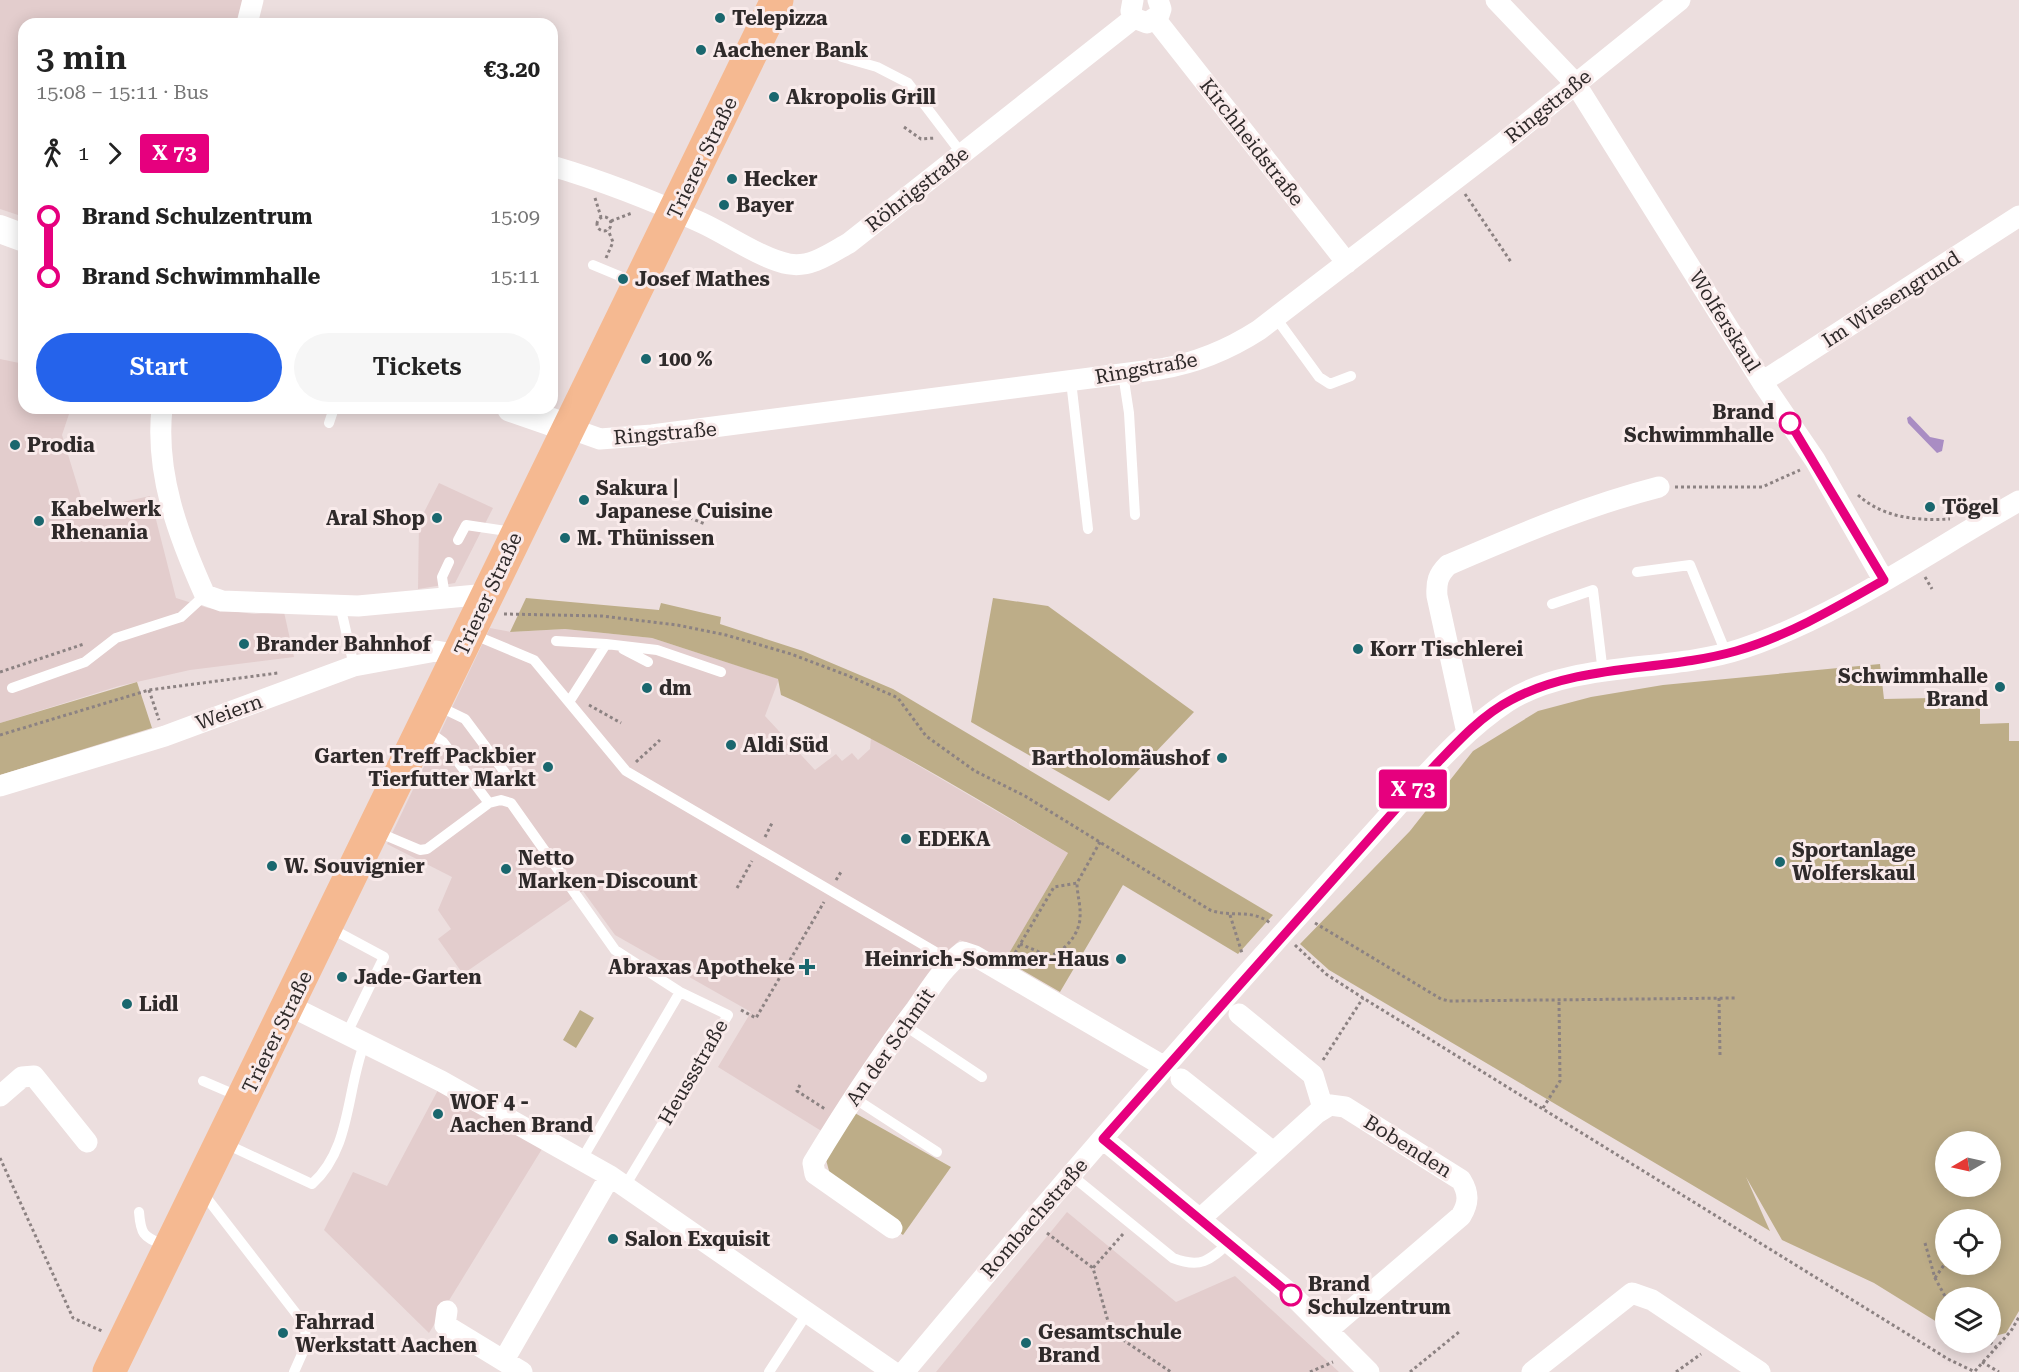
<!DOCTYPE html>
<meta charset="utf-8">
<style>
:root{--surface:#fff;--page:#f6f6f6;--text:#222;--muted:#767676;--accent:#2563eb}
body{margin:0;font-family:"Roboto Serif",serif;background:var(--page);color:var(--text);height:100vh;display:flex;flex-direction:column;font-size:22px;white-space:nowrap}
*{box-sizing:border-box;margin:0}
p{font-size:20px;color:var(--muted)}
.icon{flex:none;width:33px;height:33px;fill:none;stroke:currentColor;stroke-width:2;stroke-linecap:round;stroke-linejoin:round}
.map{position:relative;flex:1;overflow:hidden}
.side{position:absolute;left:18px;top:18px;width:540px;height:396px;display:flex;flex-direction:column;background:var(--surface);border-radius:18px;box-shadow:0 3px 15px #0003}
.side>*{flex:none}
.badge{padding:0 12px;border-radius:4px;font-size:21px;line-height:39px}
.needle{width:39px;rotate:261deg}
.fabs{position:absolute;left:1935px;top:1131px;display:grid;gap:12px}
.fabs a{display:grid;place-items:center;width:66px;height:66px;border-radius:50%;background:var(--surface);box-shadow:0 3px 15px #0003;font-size:30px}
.map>.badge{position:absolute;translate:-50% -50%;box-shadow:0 0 0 3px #fff}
.legs{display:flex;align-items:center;gap:9px;height:66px;padding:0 18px;font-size:20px}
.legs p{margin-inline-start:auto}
.summary{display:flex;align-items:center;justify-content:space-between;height:102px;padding:0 18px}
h1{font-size:33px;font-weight:600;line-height:45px}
.button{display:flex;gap:12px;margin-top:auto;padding:12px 18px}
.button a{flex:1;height:69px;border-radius:36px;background:var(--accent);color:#fff;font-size:24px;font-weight:600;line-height:69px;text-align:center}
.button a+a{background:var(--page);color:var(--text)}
ul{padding:0 18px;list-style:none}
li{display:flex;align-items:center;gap:21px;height:60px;font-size:22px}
li i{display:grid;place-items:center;width:9px;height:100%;margin:0 8px;background:currentColor}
li i::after{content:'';width:15px;height:15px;margin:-8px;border:4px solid;border-radius:50%;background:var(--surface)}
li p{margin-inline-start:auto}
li:first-child i{background:linear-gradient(#0000 50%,currentColor 0)}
li:last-child i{background:linear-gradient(currentColor 50%,#0000 0)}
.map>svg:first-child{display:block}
</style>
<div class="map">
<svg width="2019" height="1372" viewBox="0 0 2019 1372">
<rect width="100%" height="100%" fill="#ecdede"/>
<path fill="#e3cdcd" d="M0,0H242L236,24H24V217L0,209Z
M0,359L24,364V408H71L62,435L85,510L150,496L176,598L208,608L254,614L284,612L294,657L190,670L119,686L0,723Z
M439,483L493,508L455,583L418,589L419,522Z
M490,628L511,632L565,629L652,638L779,679L765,716L815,770L836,754L842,761L852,753L858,760L870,749L871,738L1068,853L1005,960L960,940L942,956L823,1132L718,1067L751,1012L615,935L583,891L463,974L438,939L451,929L438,910L452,877L387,844Z
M438,1090L542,1149L429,1333L324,1230L353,1172L387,1186Z
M1067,1212L1176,1302L1235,1276L1339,1372H936Z"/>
<path fill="#bdad88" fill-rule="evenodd" d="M526,598L659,610L661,603L721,617L720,624L803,651L893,689L1273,915L1238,954L1123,885L1060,992L1005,960L1068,853C974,797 881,739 781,695L778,679L652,638L565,629L510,632Z
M993,598L1048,606L1194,712L1109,801L971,722Z
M1880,664L1884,699L1980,697V724L2009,723V741H2019V1311L2006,1333L1991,1337L1990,1298H1946L1945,1327L1874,1283L1782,1240L1746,1177L1770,1231L1329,970L1300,944L1410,831L1473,751L1538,711L1591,697L1663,685ZM1946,1142H1990V1186H1946ZM1946,1220H1990V1264H1946Z
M137,682L152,728L0,775V723Z
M580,1010L594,1018L576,1048L563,1040Z
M853,1112L951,1167L903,1235L832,1182L825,1156Z"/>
<path fill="#a98dc3" d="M1910,416L1930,437L1944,440L1942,451L1937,453L1908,423L1907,418Z"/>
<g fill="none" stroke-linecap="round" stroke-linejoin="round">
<path stroke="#8c8282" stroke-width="3" stroke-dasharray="3 3" stroke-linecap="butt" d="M904,127L921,139L935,138
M1465,194L1511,262
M595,198L601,217
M597 224a7 7 0 1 1 14 0a7 7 0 1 1-14 0Z
M611,221L632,213
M606,258L613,242L608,230
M1675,487H1762L1800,470
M1858,495C1883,518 1918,521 1950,519
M673,511L705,524
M1925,577L1932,589
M504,614L602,616L677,625L726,635L791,654L849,676L898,698L926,736L975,771L1025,796L1210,910C1231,918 1251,908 1270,923
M0,672L84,644
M149,690L159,720
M589,705L621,723
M0,735L149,690L278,673
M636,762L660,740
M765,837L773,821
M836,880L841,872
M737,888L752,861
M1230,915L1242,953
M1315,923L1441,999L1449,1001L1737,998
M1020,944L1049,956C1065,952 1080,933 1080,917C1081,906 1077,894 1077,883
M1295,945L1326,974L1363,998L1948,1359L1975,1372
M1012,958L1054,887L1077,883L1100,842
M1719,998L1720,1055
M741,1010L756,1018L824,902
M1323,1060L1363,998
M800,1085L797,1091L825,1109
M1543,1108L1560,1081L1559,1001
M0,1158L73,1318L102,1331
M1047,1233L1093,1268
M1123,1234L1093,1268L1111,1332L1171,1372
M1925,1243L1935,1278L1946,1298
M1935,1278L1946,1262
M1990,1342L1996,1347
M1982,1362L1999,1372
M1975,1371L2011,1331L2019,1317
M1310,1372L1333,1362
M1410,1372L1459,1332
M1676,1372L1701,1354"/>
<path stroke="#fff" stroke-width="10" d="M842,57L877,67L908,83L962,154
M593,265L634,282
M1276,318L1319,377L1330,384L1351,376
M1123,374L1129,413L1135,515
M1071,381L1088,529
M329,423L334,408
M458,540L466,525L513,532
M1637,572L1690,565L1726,653
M445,597L442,577L449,562
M1552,604L1593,590L1603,673
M340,605L354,666
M472,634L534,660L626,771L951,961
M556,641L606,644
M623,649L648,662
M12,688L85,662L116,638L181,617L205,595
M569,702L606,644L657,650L721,672
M436,705L465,719L509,778
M425,729L443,742L489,803
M375,831L420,850L427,849L489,803L501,800L511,803L615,950L680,992L728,1015L625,1186
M330,928L384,957L347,1033
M904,1025L982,1077
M203,1081L238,1096
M854,1098L937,1152
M224,1143L312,1184C352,1148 346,1089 365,1042
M582,1159L680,992
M1071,1175L1173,1258C1201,1269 1210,1260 1230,1242
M202,1192L305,1325L306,1345L294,1372
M139,1212C141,1237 144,1236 167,1247
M769,1372L808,1312"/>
<path stroke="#fff" stroke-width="21" d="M1133,0L1131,11L1134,18L1147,23L1159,15L1161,9L1158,0
M1496,0L1575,83L1762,382L1815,460L1884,581
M1156,20L1347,263
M247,24L253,0
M552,166C603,181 654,201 702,223C728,235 762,259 789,264C811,268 831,253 849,243L1134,18
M1762,382L2019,216
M162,408C155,474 178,535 205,595L222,601L358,606L488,594
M569,428L600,439L652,435L1160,369C1197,363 1228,350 1259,330L1504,142L1680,0
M1467,733L1437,596C1436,582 1438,575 1448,565C1518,535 1585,506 1659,487
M0,786L165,736L354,666L436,651L459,655
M290,1006L441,1081L610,1176L893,1372
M1239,1014L1313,1075L1323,1108
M1181,1079L1273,1152
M0,1096L22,1077L34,1076L87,1142
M1103,1139L1292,1295L1369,1372
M1201,1218L1317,1113L1330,1105L1345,1107L1461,1180C1469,1193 1469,1203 1461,1216L1328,1330
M892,1228L815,1174L813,1163C845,1110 879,1058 916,1009C930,989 943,967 963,952L975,956L1165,1067
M447,1311L445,1325L522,1372
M504,1360L610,1176
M904,1372C1037,1213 1173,1055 1312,901C1341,868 1371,836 1400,803C1433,767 1466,729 1507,702C1572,660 1668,673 1741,649C1838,617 1930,551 2019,501
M1532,1372L1632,1293L1652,1300L1760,1372"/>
<path stroke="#fff" stroke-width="28" d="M0,229L24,238
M511,408L569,428"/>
<path stroke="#f5b991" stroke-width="33" d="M109,1372L777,0"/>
</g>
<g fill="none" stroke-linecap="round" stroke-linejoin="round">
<g stroke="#fff" stroke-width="14">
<path id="line-1" d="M1291,1295L1103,1139L1426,775C1451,749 1478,717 1511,700C1580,663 1662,672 1736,651C1788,636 1837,607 1884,580L1790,423"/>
</g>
<use href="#line-1" stroke="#e6007e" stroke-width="9"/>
</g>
<g fill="#1a676e" stroke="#f9ebeb" stroke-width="2">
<circle cx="720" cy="18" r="6"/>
<circle cx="701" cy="50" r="6"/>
<circle cx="774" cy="97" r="6"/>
<circle cx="732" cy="179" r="6"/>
<circle cx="724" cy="205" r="6"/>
<circle cx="623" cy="279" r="6"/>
<circle cx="646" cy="359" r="6"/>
<circle cx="15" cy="445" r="6"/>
<circle cx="584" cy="500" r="6"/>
<circle cx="1930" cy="507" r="6"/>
<circle cx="437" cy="518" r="6"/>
<circle cx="39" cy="521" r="6"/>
<circle cx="565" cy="538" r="6"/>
<circle cx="244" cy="644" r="6"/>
<circle cx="1358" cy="649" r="6"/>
<circle cx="2000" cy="687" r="6"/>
<circle cx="647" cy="688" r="6"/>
<circle cx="731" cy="745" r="6"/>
<circle cx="1222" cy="758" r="6"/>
<circle cx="548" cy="767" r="6"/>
<circle cx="906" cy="839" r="6"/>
<circle cx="1780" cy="862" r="6"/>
<circle cx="272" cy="866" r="6"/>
<circle cx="506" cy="869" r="6"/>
<circle cx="1121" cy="959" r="6"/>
<path d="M804 958h6v6h6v6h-6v6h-6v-6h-6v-6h6z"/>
<circle cx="342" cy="977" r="6"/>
<circle cx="127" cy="1004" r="6"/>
<circle cx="438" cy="1114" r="6"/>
<circle cx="613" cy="1239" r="6"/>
<circle cx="283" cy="1333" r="6"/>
<circle cx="1026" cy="1343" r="6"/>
</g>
<g fill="#fff" stroke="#e6007e" stroke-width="3">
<circle cx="1790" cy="423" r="10"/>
<circle cx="1291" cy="1295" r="10"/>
</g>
<g text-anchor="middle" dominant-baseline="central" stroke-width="6" stroke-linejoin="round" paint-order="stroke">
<g font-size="20" font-weight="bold" fill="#2f2a2a" stroke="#f9ebeb" text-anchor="start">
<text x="732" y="18">Telepizza</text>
<text x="713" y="50">Aachener Bank</text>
<text x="786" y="97">Akropolis Grill</text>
<text x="744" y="179">Hecker</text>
<text x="736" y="205">Bayer</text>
<text x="635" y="279">Josef Mathes</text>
<text x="658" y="359">100 %</text>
<text x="27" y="445">Prodia</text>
<text x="596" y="488">Sakura |<tspan x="596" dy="23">Japanese Cuisine</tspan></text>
<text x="1942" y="507">Tögel</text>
<text x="51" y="509">Kabelwerk<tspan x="51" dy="23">Rhenania</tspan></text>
<text x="425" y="518" text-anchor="end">Aral Shop</text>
<text x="577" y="538">M. Thünissen</text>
<text x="256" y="644">Brander Bahnhof</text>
<text x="1370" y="649">Korr Tischlerei</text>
<text x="1988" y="676" text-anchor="end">Schwimmhalle<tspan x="1988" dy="23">Brand</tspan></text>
<text x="659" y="688">dm</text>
<text x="743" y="745">Aldi Süd</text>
<text x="536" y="756" text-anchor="end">Garten Treff Packbier<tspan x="536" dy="23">Tierfutter Markt</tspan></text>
<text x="1210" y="758" text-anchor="end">Bartholomäushof</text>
<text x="918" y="839">EDEKA</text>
<text x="1792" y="850">Sportanlage<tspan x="1792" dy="23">Wolferskaul</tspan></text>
<text x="518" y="858">Netto<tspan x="518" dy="23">Marken-Discount</tspan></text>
<text x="284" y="866">W. Souvignier</text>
<text x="1109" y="959" text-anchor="end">Heinrich-Sommer-Haus</text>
<text x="795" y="967" text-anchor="end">Abraxas Apotheke</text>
<text x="354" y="977">Jade-Garten</text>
<text x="139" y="1004">Lidl</text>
<text x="450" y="1102">WOF 4 -<tspan x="450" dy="23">Aachen Brand</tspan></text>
<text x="625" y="1239">Salon Exquisit</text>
<text x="295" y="1322">Fahrrad<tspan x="295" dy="23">Werkstatt Aachen</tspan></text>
<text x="1038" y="1332">Gesamtschule<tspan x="1038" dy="23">Brand</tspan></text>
</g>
<g font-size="20" fill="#2f2a2a" stroke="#f9ebeb">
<text transform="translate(1548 106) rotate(-39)">Ringstraße</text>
<text transform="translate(1252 142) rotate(52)">Kirchheidstraße</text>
<text transform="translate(702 158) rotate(-64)">Trierer Straße</text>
<text transform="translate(917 189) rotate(-38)">Röhrigstraße</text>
<text transform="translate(1891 299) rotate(-33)">Im Wiesengrund</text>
<text transform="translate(1725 321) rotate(58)">Wolferskaul</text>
<text transform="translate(1146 368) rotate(-10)">Ringstraße</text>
<text transform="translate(665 433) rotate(-5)">Ringstraße</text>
<text transform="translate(488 594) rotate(-65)">Trierer Straße</text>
<text transform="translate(229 712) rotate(-20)">Weiern</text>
<text transform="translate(277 1032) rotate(-64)">Trierer Straße</text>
<text transform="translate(890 1047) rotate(-55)">An der Schmit</text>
<text transform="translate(693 1072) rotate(-60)">Heussstraße</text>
<text transform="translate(1408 1146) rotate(32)">Bobenden</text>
<text transform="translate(1034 1218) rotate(-49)">Rombachstraße</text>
</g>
<g font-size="20" font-weight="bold" fill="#2f2a2a" stroke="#f9ebeb" text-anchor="end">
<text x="1774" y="412">Brand<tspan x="1774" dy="23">Schwimmhalle</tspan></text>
<text x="1308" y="1284" text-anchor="start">Brand<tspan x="1308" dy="23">Schulzentrum</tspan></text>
</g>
</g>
</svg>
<div class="fabs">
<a><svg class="needle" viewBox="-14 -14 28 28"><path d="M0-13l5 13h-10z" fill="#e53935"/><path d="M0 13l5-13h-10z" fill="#767676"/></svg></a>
<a><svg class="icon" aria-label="locate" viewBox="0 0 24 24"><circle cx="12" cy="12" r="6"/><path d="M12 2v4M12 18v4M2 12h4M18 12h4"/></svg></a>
<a><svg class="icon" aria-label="layers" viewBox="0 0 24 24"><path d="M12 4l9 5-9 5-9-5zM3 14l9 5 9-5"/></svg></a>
</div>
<b class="badge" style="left:1413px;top:789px;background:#e6007e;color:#fff">X 73</b>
<section class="side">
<div class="summary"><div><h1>3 min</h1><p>15:08 – 15:11 · Bus</p></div><b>€3.20</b></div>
<div class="legs"><svg class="icon" aria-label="walk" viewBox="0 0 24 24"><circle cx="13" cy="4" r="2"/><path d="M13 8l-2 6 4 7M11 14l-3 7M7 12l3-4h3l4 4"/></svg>1<svg class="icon" aria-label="forward" viewBox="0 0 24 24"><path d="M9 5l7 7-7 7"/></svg><b class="badge" style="background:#e6007e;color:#fff">X 73</b></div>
<ul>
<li><i style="color:#e6007e"></i><b>Brand Schulzentrum</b><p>15:09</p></li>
<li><i style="color:#e6007e"></i><b>Brand Schwimmhalle</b><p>15:11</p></li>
</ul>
<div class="button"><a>Start</a><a>Tickets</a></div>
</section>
</div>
